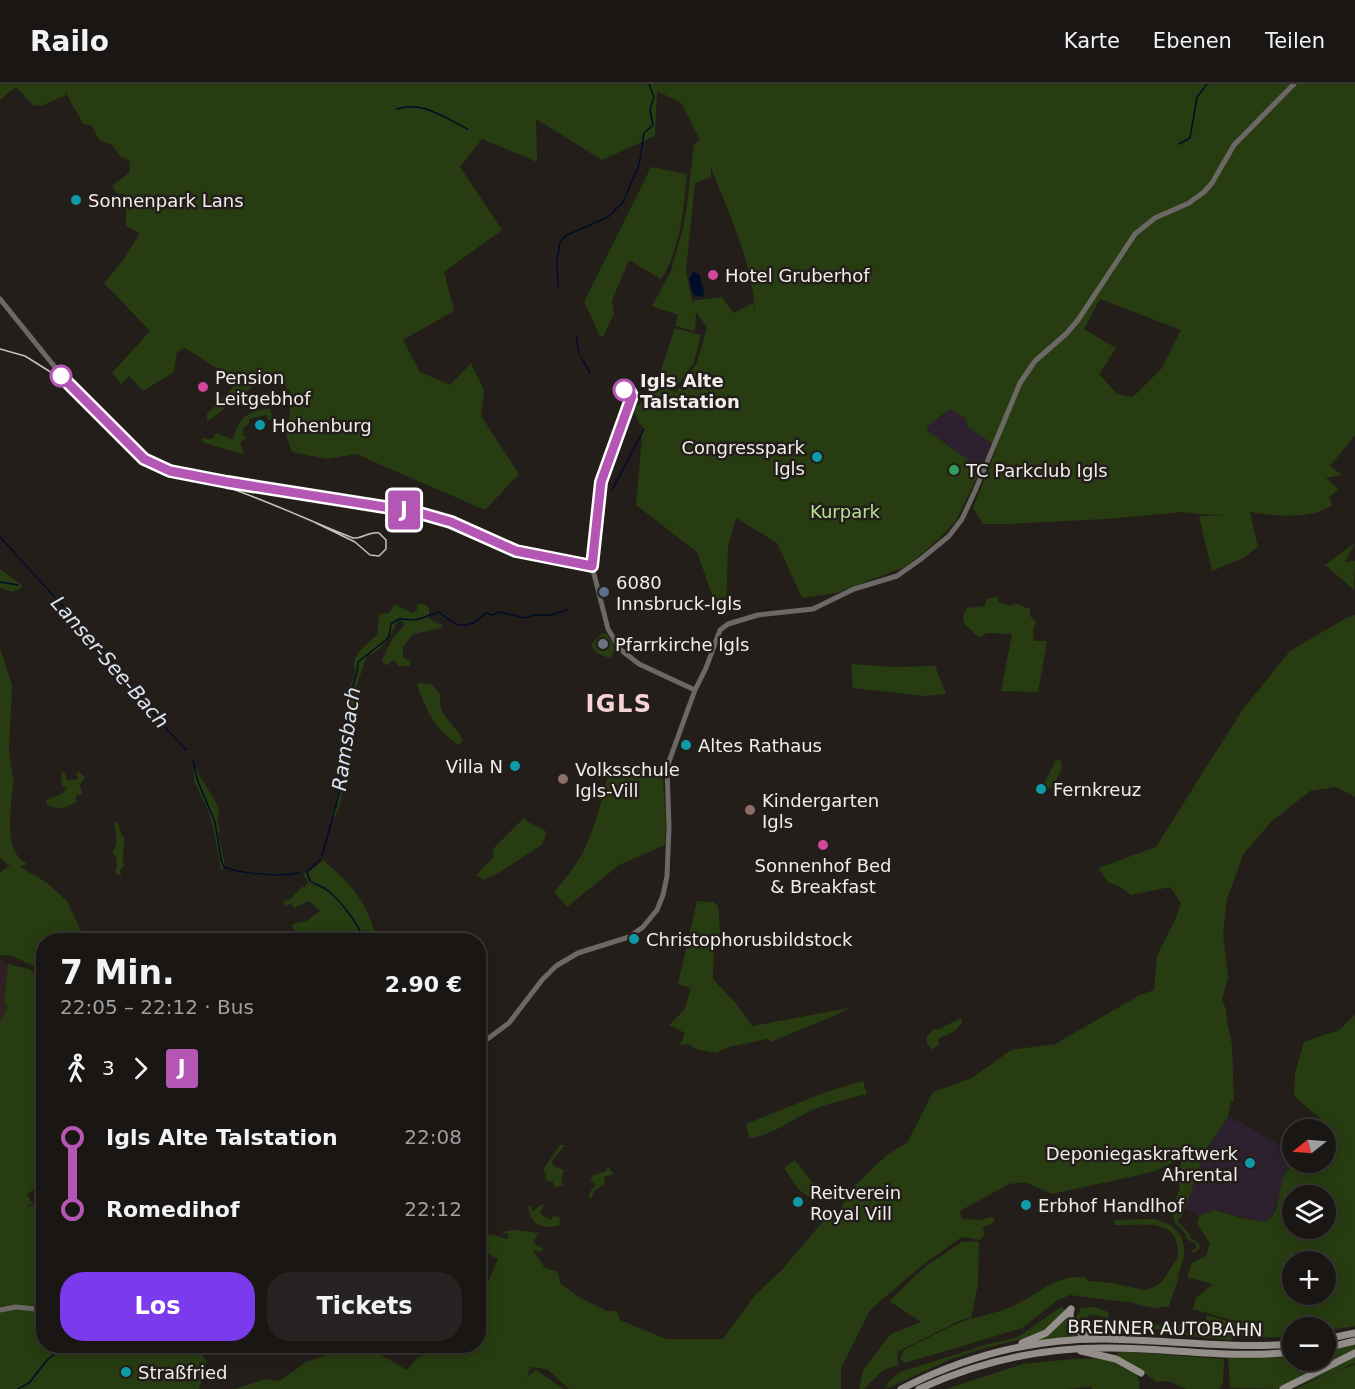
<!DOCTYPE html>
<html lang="de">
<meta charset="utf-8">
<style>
:root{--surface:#1a1614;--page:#272322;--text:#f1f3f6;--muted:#9f9fa0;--line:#383534;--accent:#7c3aed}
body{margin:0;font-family:"DejaVu Sans",sans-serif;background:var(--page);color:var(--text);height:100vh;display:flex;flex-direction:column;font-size:22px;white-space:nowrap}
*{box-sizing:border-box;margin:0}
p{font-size:20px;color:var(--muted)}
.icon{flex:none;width:33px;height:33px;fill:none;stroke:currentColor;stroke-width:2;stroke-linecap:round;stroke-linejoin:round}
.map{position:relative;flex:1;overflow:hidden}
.side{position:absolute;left:36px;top:849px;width:450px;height:420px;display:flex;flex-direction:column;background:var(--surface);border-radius:24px;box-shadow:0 3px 15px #0003,0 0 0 2px var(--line)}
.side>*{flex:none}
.badge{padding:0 12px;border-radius:4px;font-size:21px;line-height:39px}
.needle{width:39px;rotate:253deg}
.tools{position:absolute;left:1282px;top:1035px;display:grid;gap:12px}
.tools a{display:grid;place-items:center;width:54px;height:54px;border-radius:50%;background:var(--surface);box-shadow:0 3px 15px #0003,0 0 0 2px var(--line);font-size:30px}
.map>.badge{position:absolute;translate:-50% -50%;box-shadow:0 0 0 3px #fff}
.legs{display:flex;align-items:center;gap:9px;height:66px;padding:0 24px;font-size:20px}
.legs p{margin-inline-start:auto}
.overview{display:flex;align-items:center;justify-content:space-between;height:102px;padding:0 24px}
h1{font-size:33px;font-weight:800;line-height:45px}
.cta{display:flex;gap:12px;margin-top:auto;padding:12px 24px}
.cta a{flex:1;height:69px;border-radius:24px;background:var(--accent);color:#fff;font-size:24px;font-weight:800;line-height:69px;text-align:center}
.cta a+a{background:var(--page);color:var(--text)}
ul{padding:0 24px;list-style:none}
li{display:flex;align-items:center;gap:21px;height:72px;font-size:22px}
li i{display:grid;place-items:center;width:9px;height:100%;margin:0 8px;background:currentColor}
li i::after{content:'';width:15px;height:15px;margin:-8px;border:4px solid;border-radius:50%;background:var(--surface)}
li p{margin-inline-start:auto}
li:first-child i{background:linear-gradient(#0000 50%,currentColor 0)}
li:last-child i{background:linear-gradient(currentColor 50%,#0000 0)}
header{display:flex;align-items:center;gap:36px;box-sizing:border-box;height:84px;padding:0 30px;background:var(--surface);border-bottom:2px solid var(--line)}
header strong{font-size:28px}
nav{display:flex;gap:33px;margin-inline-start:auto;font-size:21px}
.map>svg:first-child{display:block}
</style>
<header>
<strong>Railo</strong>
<nav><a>Karte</a><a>Ebenen</a><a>Teilen</a></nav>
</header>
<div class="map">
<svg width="1355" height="1305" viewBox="0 0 1355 1305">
<rect width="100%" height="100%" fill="#231e1a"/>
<path fill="#2d212f" d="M950,325L966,335L967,342L992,359L981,385L926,346L930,338L941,333Z
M1228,1033L1244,1040L1279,1061L1293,1073V1078L1283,1094L1278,1118L1269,1137L1266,1139L1215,1126L1199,1132L1184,1124L1199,1086L1201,1073Z"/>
<path fill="#332025" d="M0,874L8,880L4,920L8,922L0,938Z"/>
<path fill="#273d11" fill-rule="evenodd" d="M0,0H1355V351L1330,382L1342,391L1326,394L1338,405L1329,414L1332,421C1311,436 1273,432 1250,428L1258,463L1243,474L1212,487L1199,432L1228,431L1199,430L1183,428L1105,435L1007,440H983L973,424L997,363L967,342L966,335L950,325C941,333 932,336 926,346L981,385L956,437L939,455L907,482L837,509L802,514L777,459L736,434L728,463L726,529L719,530L697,468L636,421L643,341L641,342L633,326L650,310L656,301L676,308L697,279L707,243L696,228L695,247L675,242L678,231L652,222L671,187L683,144L687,122L694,60L700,56L681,19L657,7L655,52L602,76L536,35L537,78L482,55L460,83L502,146L444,188L454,227L403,256L420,288L450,301L471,279L484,306L481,332L519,390L485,426L356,370L327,375L292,368L286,350L290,330V307L274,292L254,302L207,338V330L233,303L232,294L185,264L177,268L174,288L143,307L129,292L121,300L112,289L150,247L104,199L124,175L140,149L126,142V111L117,109L112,102L130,88L129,76L121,73L112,61L99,56L92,42L83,40L67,11L66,3V11L43,21L34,22L16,3L0,16ZM711,84C729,130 752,177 755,227L753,219L733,229L722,213L692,217L686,186L695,99L711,93ZM1100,215L1181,246L1162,284L1133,313L1117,310L1099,290L1116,264L1084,245Z
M651,83L687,90C684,124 680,167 661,195L631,177L628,178L612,217L614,230L603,253L600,252L584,218Z
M675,244L701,251L694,278L676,304L657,298Z
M270,324L272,333L269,337L266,331L249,335L250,338L243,345V351L247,354L240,359L244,368L242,370L204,359L201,354L213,355L216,349L233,356C239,333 246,328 270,324Z
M1355,459L1345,478L1355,477L1354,506L1325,481Z
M0,485L22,501L20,505L12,508L0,504Z
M997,512L998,518L1010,522L1014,519L1030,525V532L1036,538L1033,547L1034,557H1047L1038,608L1001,607L1012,550L987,549L979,554L964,539L963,532L967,524L985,522L987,515Z
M422,519L429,524V535L442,541V544L413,550L403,563V573L411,578L409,582H399L393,576L388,581L384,580L382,576L393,554L404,542L403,537H398C391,550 382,569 367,571L355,607L357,615C343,636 353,661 350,685C350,691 344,696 343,702C340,716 342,724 332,736L333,727L338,722L336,715C345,702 347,674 340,660L344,652C342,643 347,633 347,623C348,616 345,611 347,603L350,602C352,598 355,592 355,587C355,584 353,581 354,578C355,570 371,556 377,551L379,530L389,529L395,520L412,529L417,526V521Z
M1355,531V713L1336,703L1310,707L1271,738L1244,769L1227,815L1223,850L1228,893L1222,915L1226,926L1227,937L1232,961L1234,1017L1231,1018L1228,1033L1201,1073L1199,1086L1181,1134L1177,1137L1190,1150L1189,1153L1199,1160L1200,1164L1194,1169L1191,1168L1197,1164L1196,1160L1187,1155L1184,1148L1175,1139L1173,1130V1123L1180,1103L1178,1097L1182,1070H1173L1172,1079L1155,1087L1135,1092L1052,1110L1025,1098L1009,1100L960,1127L962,1135L979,1136L993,1133L995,1138L982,1144L985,1150L980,1156L962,1153L924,1180L870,1226L841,1284V1305H569L547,1285L531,1283L526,1294L536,1286L564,1305H235L265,1295L280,1297L306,1278L352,1262C368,1261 393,1278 407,1286L418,1273L435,1268L445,1262H478L479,1252H480L488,1229L486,1203L498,1175L483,1167L489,1150L507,1155L509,1150L502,1148L514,1146L538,1149L533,1159L544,1165L540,1168L532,1165L545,1184L558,1188L560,1199L577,1212L607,1227H617L620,1236L666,1255H723L755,1211L782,1186L824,1136L839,1129L849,1107L888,1070L907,1059L933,1008L972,994L1011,966L1055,960L1140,911L1154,906L1157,872L1175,836L1181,838L1175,836L1181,819L1170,803L1131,811L1120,803L1108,798L1098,784L1156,763L1243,625L1290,567L1346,534Z
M603,549L607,550L617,565L610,574C601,571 593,569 591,560Z
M0,564L12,601L9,667L13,697L10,699L14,697C11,712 7,752 14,766C17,772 21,776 27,780L20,783L46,798L67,817L83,851L87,849L92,856H44L43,887L13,872L0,871V789L11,780L8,781L0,774Z
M851,580L894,583L935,582L946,610L925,612L853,604Z
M419,599L432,600L441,611C435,632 457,639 463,657L459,661C434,646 428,628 417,602Z
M1057,675L1061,677L1062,685L1052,704L1044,705L1043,701Z
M610,681L662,686L666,734L665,761L619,781L567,823L554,808C560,800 568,792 574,783C594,754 602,715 610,681Z
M197,685C203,703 218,713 219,731L217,734L220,747L218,749L225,781L223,785H221C215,758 215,735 200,710C198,706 198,702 194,698V686Z
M61,687L65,690L67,697L77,695L78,693L76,690L79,687L85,694L80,700L82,710L76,712V718C65,725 57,726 46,720V717L63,709L67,704L62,702Z
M525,733L526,737L547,748L542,761L500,788L483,796L477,791L494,772L492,766Z
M117,738L122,752L124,753C125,761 122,770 123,779L125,781L120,786L121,791H117L115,787L117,783L116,773L112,769C120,760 115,749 114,739Z
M323,776C354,803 366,816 377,856H297L292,840L307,837L320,827L309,817L294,824L291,819L286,822L284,820V817L289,816L302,803H305L308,798L303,789H308Z
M697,817L713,818L718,822L720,845L717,863H714L713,895L738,922L752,942L849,924C825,938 797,945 772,958L767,955L729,963L716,969L695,965L688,960L680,961L685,949L669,941L685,925L691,904L678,900Z
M8,880L29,885L43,894V1084L35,1089L39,1103L27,1110L31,1117L35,1118L25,1123L43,1119V1120L44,1262H196L207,1278L199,1305H0V938L8,922L4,920Z
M1355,931V1242L1326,1247V1244H1293V1252C1274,1254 1256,1254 1237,1251L1239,1238L1193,1225L1196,1214L1213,1200L1187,1193L1192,1179L1206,1172L1210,1160L1197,1139L1199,1132L1215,1126L1242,1134L1266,1138C1280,1129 1278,1109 1283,1095C1285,1089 1290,1083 1293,1078H1326V1046L1318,1045L1322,1036L1294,1012L1295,989L1304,958L1339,946ZM1293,1112H1326V1144H1293ZM1293,1178H1326V1210H1293Z
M961,934L962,938L956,946L938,955L939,960L932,966L930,962L927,961V952L934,945L937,946Z
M863,997L867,1010C850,1014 834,1018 817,1024C798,1031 769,1054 749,1054L746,1040L826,1008Z
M560,1061H565L551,1078L555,1083L564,1086L561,1095L563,1101L554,1103L553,1098L547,1097L545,1093L547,1091L543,1086Z
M795,1076L820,1108L812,1115L798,1105L784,1084Z
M608,1083L614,1090L604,1093L605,1100L594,1107L591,1115L589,1111L592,1105L596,1102L590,1095L594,1091L606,1087Z
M542,1120L544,1122L540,1127L541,1131L551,1136L553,1132L559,1133L560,1141C541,1146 531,1141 528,1122H531L532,1128Z
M1154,1135C1191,1144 1189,1171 1174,1198L1180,1190L1169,1222L1155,1224L1135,1220V1219L1070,1211L1058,1216L1022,1244L905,1279L900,1275L904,1266C922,1257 940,1247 959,1239C976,1232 996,1230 1013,1222C1042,1209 1050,1192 1085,1193L1088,1197L1112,1199L1144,1206L1155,1203L1163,1196L1178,1173C1180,1131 1143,1142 1115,1141L1114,1136Z
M979,1157L978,1200L971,1234L961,1236L897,1268L898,1281L883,1286L864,1305H859L863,1286L891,1250L921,1238L889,1217L926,1182L962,1158Z
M1061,1223L1064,1225V1228L1039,1251L985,1264L951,1275L886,1305L889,1297L900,1288L986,1261L1018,1253Z
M1095,1223L1108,1228L1109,1234L1089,1230L1087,1236L1124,1243L1123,1246L1092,1245L1077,1242L1075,1236L1081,1224Z
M1068,1230L1081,1252L1034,1257Z
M1207,1231L1237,1240L1231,1253L1232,1256L1195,1253L1153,1245L1155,1240L1165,1243L1168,1240L1182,1241V1247L1199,1249L1201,1237L1206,1236Z
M1355,1260V1279L1338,1286L1355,1281V1305H1295L1330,1289L1291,1305L1230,1304L1228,1274L1293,1271V1276H1326V1267Z
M1118,1267L1224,1275L1223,1300L1219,1305H1186L1168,1297L1157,1298L1135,1282L1117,1273Z
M1111,1274C1124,1281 1143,1287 1139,1305H1093L1090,1303L1067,1305H946L1023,1280L1073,1275Z"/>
<path fill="#000d29" d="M693,188L699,190L704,208L703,213L693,211L689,195Z"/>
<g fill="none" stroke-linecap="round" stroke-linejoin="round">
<path stroke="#000d29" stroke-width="1.5" d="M397,25C422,16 446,35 468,45
M1179,60L1190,54L1197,13L1207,0
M558,203L557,177L560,158L567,151L608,133L623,118L639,81L644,49L653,41L650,26L654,13L649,0
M576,252L579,270
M581,273L590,289
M612,406L644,345
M0,453L111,575L164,642L186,666
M0,498L18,501
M440,529C452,538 459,546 475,538C479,536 482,532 486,529L492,531L501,528L525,534L534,531H551L567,526
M416,536L439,528
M193,676L198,698L215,738L221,776L224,783C242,790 280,793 299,789
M322,772L342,699L345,686L343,660L351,608L357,588L358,578L386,556L389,552L391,540L399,535L416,536
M321,775L307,788L310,797C316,801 322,802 327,806C338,814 363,844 362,856
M18,1305L29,1299L47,1276L65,1262"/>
<path stroke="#6c6865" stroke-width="5" d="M0,215L71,303L144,375L156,382L175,389L215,396L416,428L451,438L516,467L592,482L608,545L621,566L639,580L695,606
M478,962L509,939L542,896L556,882L578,869L629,853L643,843L657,826L663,811L667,792L669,743L667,683L695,606L706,584L720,546L728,540L758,531L813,525L854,505L897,492L921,475L949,452L962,435L975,407L1020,299L1035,277L1066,250L1078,236L1135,150L1155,134L1189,119L1204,108L1212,99L1234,61L1294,0
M0,1226L16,1223L44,1226"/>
<path stroke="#948f8a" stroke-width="7" d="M1071,1225C1067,1244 1076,1249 1093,1252
M1326,1255L1355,1249
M1022,1259L1046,1249L1071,1225
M1326,1264L1355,1257
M1081,1267L1116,1275L1141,1289
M901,1305C965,1272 1034,1254 1106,1255C1169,1256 1231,1265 1293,1260
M919,1305C980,1277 1043,1263 1110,1264C1171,1264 1232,1275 1293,1268
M1283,1305L1355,1269"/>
<path stroke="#c4c1be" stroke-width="1.5" d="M0,265L25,272L49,287L136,374C162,398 201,394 232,405C273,419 312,438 353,454C362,455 369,447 379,449L386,456V465L379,472L370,471L355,458L316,439"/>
</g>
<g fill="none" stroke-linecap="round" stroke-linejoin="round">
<g stroke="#fff" stroke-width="14">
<path id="line-1" d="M61,292L144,375L170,387L227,398L416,428L451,438L516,467L592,482L601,398L632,312L630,308L624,306"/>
</g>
<use href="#line-1" stroke="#b457b4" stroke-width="9"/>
</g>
<g fill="#0f9aa8" stroke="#231e1a" stroke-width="2">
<circle cx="76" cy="116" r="6"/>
<circle cx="260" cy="341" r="6"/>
<circle cx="817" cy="373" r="6"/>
<circle cx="686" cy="661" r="6"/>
<circle cx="515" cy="682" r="6"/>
<circle cx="1041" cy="705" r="6"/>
<circle cx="634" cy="855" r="6"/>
<circle cx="1250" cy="1079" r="6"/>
<circle cx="798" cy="1118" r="6"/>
<circle cx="1026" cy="1121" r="6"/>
<circle cx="126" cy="1288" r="6"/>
</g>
<g fill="#d1479c" stroke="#231e1a" stroke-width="2">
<circle cx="713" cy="191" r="6"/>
<circle cx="203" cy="303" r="6"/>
<circle cx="823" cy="761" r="6"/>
</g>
<g fill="#fff" stroke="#b457b4" stroke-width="3">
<circle cx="61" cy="292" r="10"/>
<circle cx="624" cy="306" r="10"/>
</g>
<circle fill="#2e9e5b" stroke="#231e1a" stroke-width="2" cx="954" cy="386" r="6"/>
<circle fill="#5c6f8a" stroke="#231e1a" stroke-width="2" cx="604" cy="508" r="6"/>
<circle fill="#6b7280" stroke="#231e1a" stroke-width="2" cx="603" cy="560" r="6"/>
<g fill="#8d6e63" stroke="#231e1a" stroke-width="2">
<circle cx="563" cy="695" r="6"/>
<circle cx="750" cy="726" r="6"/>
</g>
<g text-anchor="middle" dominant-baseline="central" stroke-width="5" stroke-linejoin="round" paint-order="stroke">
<g font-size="18" fill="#f0edea" stroke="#231e1a" text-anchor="start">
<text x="88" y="116">Sonnenpark Lans</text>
<text x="725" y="191">Hotel Gruberhof</text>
<text x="215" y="293">Pension<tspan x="215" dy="21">Leitgebhof</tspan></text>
<text x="272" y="341">Hohenburg</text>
<text x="805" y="363" text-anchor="end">Congresspark<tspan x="805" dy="21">Igls</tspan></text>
<text x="966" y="386">TC Parkclub Igls</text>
<text x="616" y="498">6080<tspan x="616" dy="21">Innsbruck-Igls</tspan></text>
<text x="615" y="560">Pfarrkirche Igls</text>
<text x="698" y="661">Altes Rathaus</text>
<text x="503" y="682" text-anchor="end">Villa N</text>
<text x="575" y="685">Volksschule<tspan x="575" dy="21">Igls-Vill</tspan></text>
<text x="1053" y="705">Fernkreuz</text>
<text x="762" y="716">Kindergarten<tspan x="762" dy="21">Igls</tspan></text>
<text x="823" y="781" text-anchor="middle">Sonnenhof Bed<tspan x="823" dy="21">&amp; Breakfast</tspan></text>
<text x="646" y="855">Christophorusbildstock</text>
<text x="1238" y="1069" text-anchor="end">Deponiegaskraftwerk<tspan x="1238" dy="21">Ahrental</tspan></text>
<text x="810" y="1108">Reitverein<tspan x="810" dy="21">Royal Vill</tspan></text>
<text x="1038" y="1121">Erbhof Handlhof</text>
<text x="138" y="1288">Straßfried</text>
</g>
<g font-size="18" font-weight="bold" fill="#f0edea" stroke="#231e1a" text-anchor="start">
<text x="640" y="296">Igls Alte<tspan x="640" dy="21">Talstation</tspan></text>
</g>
<g font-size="18" fill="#b6e093" stroke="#231e1a">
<text x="845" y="427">Kurpark</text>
</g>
<g font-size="18" fill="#f0edea" stroke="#231e1a">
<text transform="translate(1165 1244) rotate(1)">BRENNER AUTOBAHN</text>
</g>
<g font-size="20" font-style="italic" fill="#dbe5f3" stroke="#231e1a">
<text transform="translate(110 578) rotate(49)">Lanser-See-Bach</text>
<text transform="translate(346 655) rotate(-82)">Ramsbach</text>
</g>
<g font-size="24" font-weight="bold" letter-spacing="1.5" fill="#f7d3d5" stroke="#231e1a">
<text x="619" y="620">IGLS</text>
</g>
</g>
</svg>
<div class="tools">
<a><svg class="needle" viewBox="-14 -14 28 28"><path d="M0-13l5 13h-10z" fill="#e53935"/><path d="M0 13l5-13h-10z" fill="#9f9fa0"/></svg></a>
<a><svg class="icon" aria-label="layers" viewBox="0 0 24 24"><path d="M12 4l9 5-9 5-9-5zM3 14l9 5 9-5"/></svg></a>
<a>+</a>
<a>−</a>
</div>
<b class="badge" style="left:404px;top:426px;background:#b457b4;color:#fff">J</b>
<section class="side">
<div class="overview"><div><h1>7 Min.</h1><p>22:05 – 22:12 · Bus</p></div><b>2.90 €</b></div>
<div class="legs"><svg class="icon" aria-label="walk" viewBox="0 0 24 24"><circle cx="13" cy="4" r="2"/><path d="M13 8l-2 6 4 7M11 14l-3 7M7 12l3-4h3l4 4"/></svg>3<svg class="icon" aria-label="forward" viewBox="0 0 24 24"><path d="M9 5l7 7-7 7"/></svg><b class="badge" style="background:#b457b4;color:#fff">J</b></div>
<ul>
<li><i style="color:#b457b4"></i><b>Igls Alte Talstation</b><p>22:08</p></li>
<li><i style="color:#b457b4"></i><b>Romedihof</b><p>22:12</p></li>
</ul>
<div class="cta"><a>Los</a><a>Tickets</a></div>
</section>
</div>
